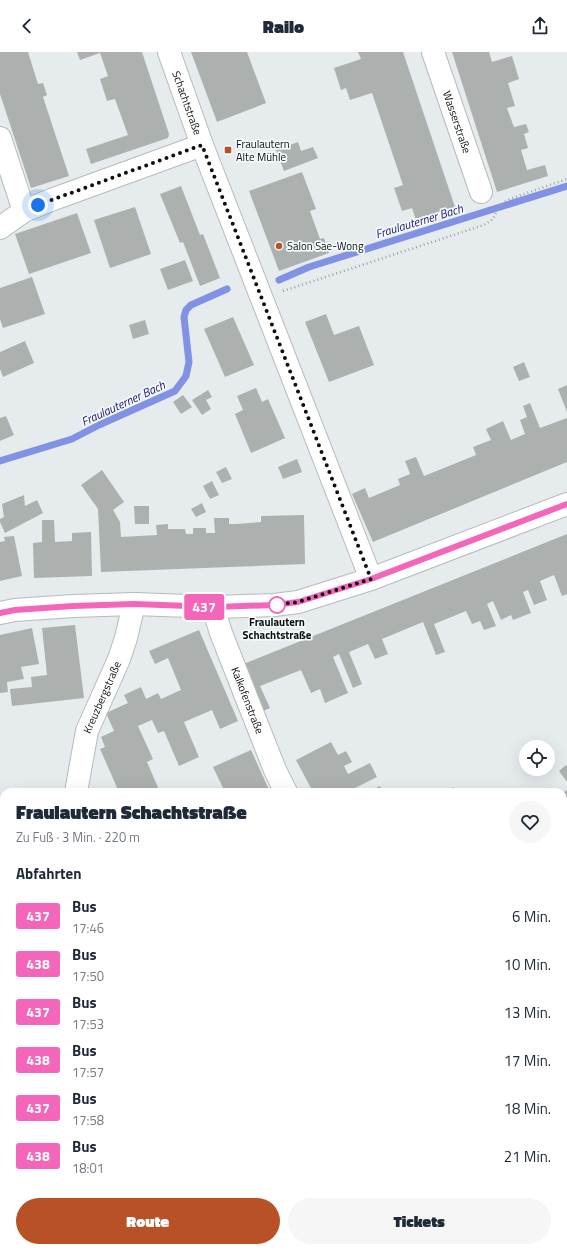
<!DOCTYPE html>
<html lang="de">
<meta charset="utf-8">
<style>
:root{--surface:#fff;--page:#f6f6f7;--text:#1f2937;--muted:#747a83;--accent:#b85226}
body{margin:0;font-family:"Titillium Web",sans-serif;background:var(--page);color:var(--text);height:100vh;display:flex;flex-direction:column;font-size:15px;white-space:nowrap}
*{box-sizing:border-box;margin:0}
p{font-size:13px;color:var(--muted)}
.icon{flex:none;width:22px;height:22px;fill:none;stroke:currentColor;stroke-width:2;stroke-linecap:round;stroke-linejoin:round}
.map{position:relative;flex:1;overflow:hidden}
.details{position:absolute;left:0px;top:736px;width:567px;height:464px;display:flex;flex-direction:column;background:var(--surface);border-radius:12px 12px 0 0;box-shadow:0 4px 16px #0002}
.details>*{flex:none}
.badge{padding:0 8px;border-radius:3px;font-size:14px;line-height:26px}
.fabs{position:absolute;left:519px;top:688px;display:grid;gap:8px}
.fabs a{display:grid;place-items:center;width:36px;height:36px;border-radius:50%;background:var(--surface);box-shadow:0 4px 16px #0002;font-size:20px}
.you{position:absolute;width:20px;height:20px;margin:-10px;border:3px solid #fff;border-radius:50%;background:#1a73e8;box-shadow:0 0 0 6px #1a73e833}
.map>.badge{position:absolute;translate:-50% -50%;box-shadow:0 0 0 2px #fff}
h2{padding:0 16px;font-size:15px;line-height:36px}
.round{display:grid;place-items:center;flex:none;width:42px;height:42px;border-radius:21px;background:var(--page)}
.summary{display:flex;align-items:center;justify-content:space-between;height:68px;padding:0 16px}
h1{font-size:19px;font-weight:800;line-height:30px}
.button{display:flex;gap:8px;margin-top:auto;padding:8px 16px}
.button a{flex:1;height:46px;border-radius:24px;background:var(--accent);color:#fff;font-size:16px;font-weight:800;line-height:46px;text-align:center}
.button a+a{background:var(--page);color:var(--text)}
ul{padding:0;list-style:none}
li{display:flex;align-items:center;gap:12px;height:48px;padding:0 16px}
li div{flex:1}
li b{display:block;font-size:15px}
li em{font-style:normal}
li .badge{min-width:44px;font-weight:700;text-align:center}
header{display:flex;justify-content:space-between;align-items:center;height:52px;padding:0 16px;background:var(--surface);font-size:18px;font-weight:800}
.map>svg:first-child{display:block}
</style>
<header><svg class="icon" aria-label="back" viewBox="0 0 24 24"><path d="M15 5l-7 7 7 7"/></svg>Railo<svg class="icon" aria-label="share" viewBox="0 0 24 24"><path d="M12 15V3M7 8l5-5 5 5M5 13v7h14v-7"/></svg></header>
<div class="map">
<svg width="567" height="1200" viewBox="0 0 567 1200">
<rect width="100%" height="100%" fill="#e6eced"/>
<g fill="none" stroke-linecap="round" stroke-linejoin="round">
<path stroke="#8191e3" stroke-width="7" d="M279,228L309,215L567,134
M0,409L72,387L99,373L175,339L186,324L189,310L184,265L186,258L191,253L227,237"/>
</g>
<path fill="#acb1b0" d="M0,0H28L38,32L43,31L47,43L43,45L69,124L31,136L0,42Z
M77,0H142L169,82L168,86L91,112L86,97L128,83L115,47L107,49L100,27L108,24L100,1L80,8Z
M191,0H247L266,51L217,70Z
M358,0H403L455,155L416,168L412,156L402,159L394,136L403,133L372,41L350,48L346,36L341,38L334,16L361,7Z
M452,0H489L492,10L512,4L519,27L508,31L515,54L507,56L514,75L526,72L529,80L524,82L528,96L521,98L527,118L545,113L548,124L497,140Z
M298,90L301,99L313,95L318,106L284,119L276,98Z
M302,120L316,157L310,159L320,187L324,186L329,201L279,219L249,139Z
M181,134L200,183L203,182L220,226L200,234L183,190L180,191L160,142Z
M135,155L151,202L110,216L94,168Z
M77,161L91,201L29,222L15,182Z
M185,208L193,229L168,238L160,217Z
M32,225L45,262L3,276L0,267V236Z
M326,262L334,283L359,274L374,313L329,330L305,270Z
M233,265L254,313L225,325L204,277Z
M145,268L149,282L133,287L129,273Z
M25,289L34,311L3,325L0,317V300Z
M524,310L530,325L519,329L513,315Z
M567,333V360L558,337Z
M256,336L262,350L268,347L285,386L251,401L235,362L243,358L237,344Z
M208,338L212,345L206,348L211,357L202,363L192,348Z
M183,343L192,355L181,362L173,350Z
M530,351L540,376L567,366V410L373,490L352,442L365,436L369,446L400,433L398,427L410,422L405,409L416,405L424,424L476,403L473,395L491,388L486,377L503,369L511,388L525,382L520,368L527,365L523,354Z
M6,364L14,383L0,389V366Z
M297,407L302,420L283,427L278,415Z
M226,415L232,427L222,431L216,420Z
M102,418L124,450L113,458L120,470L121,485L157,483L156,473L168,472V477H185L186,482H193V476H206V481H215L214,466H229V472H236L261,470V464L304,463L305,512L101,520L98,457L81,433Z
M212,429L219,443L210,447L203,434Z
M24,443L25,454L37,448L43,461L5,481L0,470V467L4,465L2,452Z
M202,451L206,460L196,465L191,457Z
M134,454H149V472H135Z
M42,468H54L55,490L72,489V481L91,480L92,524L34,526L33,491L42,490Z
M567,482V542L562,544L554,523L540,529L547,548L534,553L528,538L523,540L531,561L513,568L511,563L501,568L493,549L487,552L496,574L484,578L480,569L472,572L466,559L434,572L445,600L436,603L423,570L382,587L388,602L375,607L368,592L349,600L362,632L353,636L339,602L333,605L348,641L325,651L320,637L311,641L301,618L260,634L270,656L261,660L241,613Z
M14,484L22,524L0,529V490L5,489L4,485Z
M75,573L84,646L12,654L10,637L32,635L31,625L47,623L42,576Z
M32,576L39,612L21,615L24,627L7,630L8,640L0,641V583Z
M199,578L238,669L220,677L212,658L184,670L199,705L179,714L164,679L158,681L152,668L138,674L153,707L147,710L160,740H119L100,697L105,695L101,685L114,679L106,661L128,651L124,643L141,635L146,647L158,641L161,647L181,638L168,606L155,612L149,599Z
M331,690L338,703L346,699L352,710L344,714L348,722L370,711L377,725L355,736L357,740H313L296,708Z
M251,698L270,740H225L213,715Z
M566,713L567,714V730L559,719Z
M380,734L383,740H368Z
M453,735L457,740H446Z
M567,738V790L563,793V741Z
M4,775V822L0,825V778Z
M567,883V937L563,940V886Z
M4,890V930L0,932V892Z
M4,948V968L0,962V951Z
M563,950L567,955V965L563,968Z
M567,1083V1107L563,1103V1087Z
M4,1170V1194L0,1189V1173Z
M6,1196H27L22,1200H9Z
M154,1196H225L228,1200H149Z
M245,1196H260L263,1200H239Z
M511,1196H521L526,1200H508Z"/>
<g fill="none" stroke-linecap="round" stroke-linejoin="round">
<g stroke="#b5bbbc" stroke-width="16">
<path id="service" d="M563,1181L567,1177
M550,1197L551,1196"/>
</g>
<g stroke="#b5bbbc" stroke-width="24">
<g id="minor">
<path id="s1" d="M169,0L202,93L371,527"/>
<path id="s2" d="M433,0L481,140"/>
<path d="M0,86L24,159"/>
<path d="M0,176L24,159L51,148L202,93"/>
<path id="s3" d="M216,555L217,568L221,581L275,718L286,740"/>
<path d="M0,561L15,558L73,554L134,552L216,555L274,553L298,550L371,527L567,452"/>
<path id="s4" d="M76,740L87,679L119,607L126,586L134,552"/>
<path d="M0,856L4,854"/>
</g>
</g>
<g stroke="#c5c6c6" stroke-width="24">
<path id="primary" d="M563,843L567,840
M96,1200L101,1196"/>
</g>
<path stroke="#9da2a3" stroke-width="2.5" stroke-dasharray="1 3" stroke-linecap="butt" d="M283,239L484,173L493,167L499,155L507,148L567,127"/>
<use href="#service" stroke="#fff" stroke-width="14"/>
<use href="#minor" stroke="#fff" stroke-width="22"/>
<use href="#primary" stroke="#94c1df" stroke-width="22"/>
</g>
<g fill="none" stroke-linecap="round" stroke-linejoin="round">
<g stroke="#fff" stroke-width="9">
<path id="line" d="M0,561L15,558L73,554L134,552L216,555L274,553L298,550L371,527L567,452"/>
</g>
<use href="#line" stroke="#f466ba" stroke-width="6"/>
<path stroke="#0e1010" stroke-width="4" stroke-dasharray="0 7.2" d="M38,153L202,93L371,527L298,550L274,553H277"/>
</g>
<g fill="#b85226" stroke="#f4fafb" stroke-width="1.5">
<rect x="224" y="94" width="8" height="8" rx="2"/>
<circle cx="279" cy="194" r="4"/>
</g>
<circle fill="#fff" stroke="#f466ba" stroke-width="2" cx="277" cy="553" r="8"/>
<g text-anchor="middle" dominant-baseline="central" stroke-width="3.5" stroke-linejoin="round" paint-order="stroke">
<g font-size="11" fill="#0e1010" stroke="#f4fafb">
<text stroke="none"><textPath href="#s1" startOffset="54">Schachtstraße</textPath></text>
<text stroke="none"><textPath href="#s2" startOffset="74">Wasserstraße</textPath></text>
<text stroke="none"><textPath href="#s4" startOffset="99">Kreuzbergstraße</textPath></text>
<text stroke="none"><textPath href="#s3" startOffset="99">Kalkofenstraße</textPath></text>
</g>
<g font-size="11" fill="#0e1010" stroke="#f4fafb" text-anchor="start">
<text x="236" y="92">Fraulautern<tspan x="236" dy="13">Alte Mühle</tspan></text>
<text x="287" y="194">Salon Sae-Wong</text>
</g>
<g font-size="11" font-weight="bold" fill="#0e1010" stroke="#f4fafb">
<text x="277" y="570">Fraulautern<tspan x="277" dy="13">Schachtstraße</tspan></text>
</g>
<g font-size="12" font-style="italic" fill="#1b1573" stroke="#f4fafb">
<text transform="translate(419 169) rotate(-17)">Fraulauterner Bach</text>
<text transform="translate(123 351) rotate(-25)">Fraulauterner Bach</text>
</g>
</g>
</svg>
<div class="fabs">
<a><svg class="icon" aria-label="locate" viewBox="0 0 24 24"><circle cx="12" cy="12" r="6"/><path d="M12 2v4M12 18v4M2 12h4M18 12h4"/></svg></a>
</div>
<div class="you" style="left:38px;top:153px"></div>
<b class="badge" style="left:204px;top:555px;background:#f466ba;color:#fff">437</b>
<section class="details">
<div class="summary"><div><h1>Fraulautern Schachtstraße</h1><p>Zu Fuß · 3 Min. · 220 m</p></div><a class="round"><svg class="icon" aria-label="heart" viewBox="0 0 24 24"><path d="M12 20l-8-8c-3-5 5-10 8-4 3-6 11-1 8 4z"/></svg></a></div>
<h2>Abfahrten</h2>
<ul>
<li><span class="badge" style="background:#f466ba;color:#fff">437</span><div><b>Bus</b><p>17:46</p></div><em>6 Min.</em></li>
<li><span class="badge" style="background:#f466ba;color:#fff">438</span><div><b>Bus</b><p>17:50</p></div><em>10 Min.</em></li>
<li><span class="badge" style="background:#f466ba;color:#fff">437</span><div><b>Bus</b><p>17:53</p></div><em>13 Min.</em></li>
<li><span class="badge" style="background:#f466ba;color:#fff">438</span><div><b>Bus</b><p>17:57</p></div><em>17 Min.</em></li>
<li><span class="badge" style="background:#f466ba;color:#fff">437</span><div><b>Bus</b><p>17:58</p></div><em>18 Min.</em></li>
<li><span class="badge" style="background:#f466ba;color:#fff">438</span><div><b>Bus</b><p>18:01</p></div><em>21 Min.</em></li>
</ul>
<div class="button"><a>Route</a><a>Tickets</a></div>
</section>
</div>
